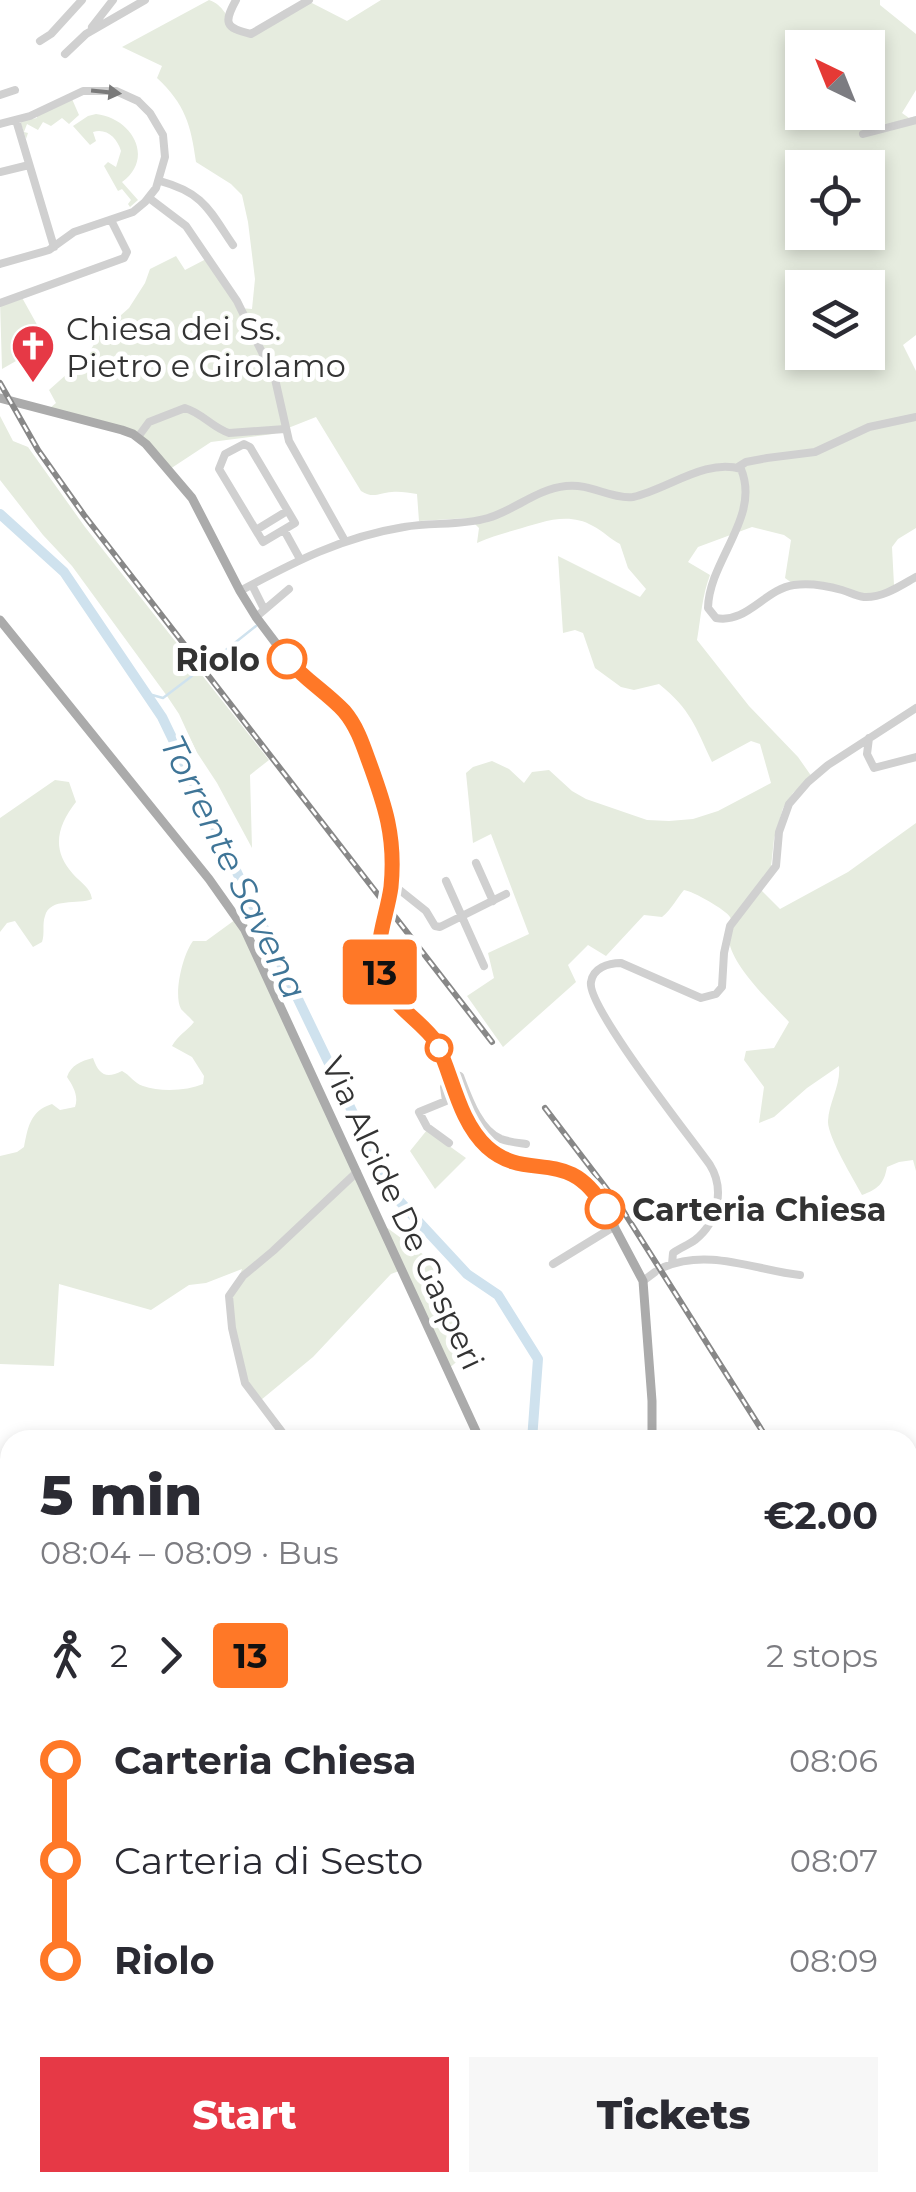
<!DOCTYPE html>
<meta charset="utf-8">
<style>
:root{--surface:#fff;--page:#f7f7f7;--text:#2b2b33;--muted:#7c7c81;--accent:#e63946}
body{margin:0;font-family:Montserrat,sans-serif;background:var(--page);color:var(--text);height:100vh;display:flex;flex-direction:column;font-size:38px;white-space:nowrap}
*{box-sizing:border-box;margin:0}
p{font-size:32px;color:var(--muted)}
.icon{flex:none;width:55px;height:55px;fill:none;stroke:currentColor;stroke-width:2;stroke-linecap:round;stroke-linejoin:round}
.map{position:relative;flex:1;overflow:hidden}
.panel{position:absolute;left:0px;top:1430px;width:918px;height:762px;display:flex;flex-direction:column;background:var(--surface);border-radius:30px 30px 0 0;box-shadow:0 5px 15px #0003}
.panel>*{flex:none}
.badge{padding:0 20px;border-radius:8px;font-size:35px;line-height:65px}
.needle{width:65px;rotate:317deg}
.controls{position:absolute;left:785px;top:30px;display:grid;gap:20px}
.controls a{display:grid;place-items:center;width:100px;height:100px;border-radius:0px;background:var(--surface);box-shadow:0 5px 15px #0003;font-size:50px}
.map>.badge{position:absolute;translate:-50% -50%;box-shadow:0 0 0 5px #fff}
.legs{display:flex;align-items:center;gap:15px;height:110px;padding:0 40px;font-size:32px}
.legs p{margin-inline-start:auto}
.summary{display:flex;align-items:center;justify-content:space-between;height:170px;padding:0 40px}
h1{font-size:55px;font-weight:800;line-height:75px}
.cta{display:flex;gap:20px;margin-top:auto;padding:20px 40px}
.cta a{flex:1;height:115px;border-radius:0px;background:var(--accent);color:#fff;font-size:40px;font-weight:800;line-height:115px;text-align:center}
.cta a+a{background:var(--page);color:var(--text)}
ul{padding:0 40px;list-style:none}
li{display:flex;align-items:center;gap:35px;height:100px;font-size:38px}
li i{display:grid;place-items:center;width:15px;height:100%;margin:0 12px;background:currentColor}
li i::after{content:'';width:25px;height:25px;margin:-12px;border:8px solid;border-radius:50%;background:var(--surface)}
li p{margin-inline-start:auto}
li:first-child i{background:linear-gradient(#0000 50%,currentColor 0)}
li:last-child i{background:linear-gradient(currentColor 50%,#0000 0)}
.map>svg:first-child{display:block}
</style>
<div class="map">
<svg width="916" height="2192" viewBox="0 0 916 2192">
<rect width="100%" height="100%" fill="#fff"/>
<path fill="#e6ecdf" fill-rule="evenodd" d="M209,0C224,5 226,18 237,27C256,41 271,16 286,9C293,6 301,4 308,1L347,21L381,0H880V5L916,34V90L902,113L909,118L916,116V335L903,345L916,371V528L898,539L892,547L894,585L879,594L866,596L792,583L785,578L791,540L784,535L752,527L698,547L688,562L710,575C702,596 701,617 697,640L749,706L798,757L812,777L793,793L783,808L774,839L771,867L758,887L780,909L848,872L916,823V1171L913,1160L899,1162L887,1167C884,1184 878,1189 862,1195C854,1180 827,1136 828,1121C829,1102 841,1085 839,1066L807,1088L774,1117L759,1123L764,1087L744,1060L746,1051L774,1048L789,1022C771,1003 733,967 729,941C728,933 734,925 730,917C726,910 693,891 684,890C676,899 672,909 662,917L644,915L606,956L588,945L568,965L576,982L503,1047L467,996L494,978L488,953L529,934L491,834L473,843L466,773L473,767L492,761L509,769L524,783L532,772L549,770L572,791L586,799L647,820L669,821L693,819L718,811L771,783L760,744L751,741L712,762C695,726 691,710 659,684L634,690L621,687L595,668L583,633L575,630L563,633L558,556L640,597L646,589L628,568L620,544C610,539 603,531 593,526C567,511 541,523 515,530C502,534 490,537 477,543L479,528L469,518L419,521L417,494C409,493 400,491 392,492C378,493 374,499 361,491L316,417L273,434L211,442L170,469L143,441L50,408L56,403L49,390L86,357L102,332L129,308L145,283L150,269L176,256L185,270L208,258L240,308L252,309L255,279L248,222L242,195L231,184L196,162C191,125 185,104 157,78L162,66L122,47ZM802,48H868V112H802ZM802,168H868V232H802ZM802,288H868V352H802Z
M72,99L79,115L69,124L62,118L51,126L43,122L38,130L27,124L24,132L28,133L26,139L20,121L37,118V115Z
M96,114C132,118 155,158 122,182L138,200L130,207L128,204L131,200L122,189L118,191L104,166L108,162L116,167L121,151C117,138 107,128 93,132L96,141L90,145L73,126L88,116Z
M20,294L45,339L44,345L2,369L0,301Z
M0,416L13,441L28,447L85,527L269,760L250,775L252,848L217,783L196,751L179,714L167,696L72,566L43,535L0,480Z
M55,780L69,782L76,802C57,826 51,850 73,874C81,883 90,887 92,899C78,905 50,897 45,916C42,924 45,933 42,942L33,947L15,921L7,923L0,932V818Z
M243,914L285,1013L382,1224L424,1255L438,1276L468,1352L447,1370L399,1271L391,1274L313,1357L261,1400L242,1375L228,1308L242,1269L206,1283L189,1285L151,1310L59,1284L54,1366L0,1364V1156L17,1152L24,1147C28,1127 30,1111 52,1104L60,1110L75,1107C79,1096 73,1086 67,1077C71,1065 81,1061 93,1058C99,1075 106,1079 122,1071C130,1075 134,1083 143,1086C160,1092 187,1091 203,1084L204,1076L192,1057L172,1046C178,1035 187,1031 194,1022C193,1021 182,1010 181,1009C173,994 183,954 193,941H206Z
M427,1130L466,1158L435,1189L410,1151Z
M916,1577V1661L908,1652V1578Z
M10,2025V2182L111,2183L110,2192H0V2031Z
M916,2125L914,2139L916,2146V2192H892L881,2183L908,2182V2133Z
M741,2183H867L858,2192H756Z"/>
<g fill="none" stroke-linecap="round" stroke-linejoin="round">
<path stroke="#cfe2ee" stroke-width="2.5" d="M207,665L256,626
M145,693L163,698L192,676"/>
<path stroke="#cfe2ee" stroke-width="10" d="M0,514L64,572L162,717L391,1192L467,1274L498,1295L538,1359L532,1440
M908,2004L916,2007"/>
<path stroke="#d0d0d0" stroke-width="8" d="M236,0C224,22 224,28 251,34L309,0
M92,27L113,0
M40,41L51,34L82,0
M65,54L86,34L145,0
M0,95L15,90
M16,120L54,247
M0,124L30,116L83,91H116L138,101L150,113L163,135L165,157L156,188L145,202L133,212L74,232L49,250L0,264
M863,134L916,120
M0,172L29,165
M160,181C204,193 209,210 233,245
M149,198L186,226L237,301L275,379L289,441L345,541
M0,303L124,258L127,252L111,220
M138,437L149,422L185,408C202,413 213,428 229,433L285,429
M244,444L250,447L295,523L263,542L219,469L225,454Z
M738,467L746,462L767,458L815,452L869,427L916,417
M256,530L287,511
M284,530L300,559
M252,585L264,609
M240,591C294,562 342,537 404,527C431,522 461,526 488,518C515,510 537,489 566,486C590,483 610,499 633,497C668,489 706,458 741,469C761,517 709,560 708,608L716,618C747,624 765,589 794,585C809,583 828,586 842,590C849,592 856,596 864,597C883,598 900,586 916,577
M256,617L289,589
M869,738L867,754L874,768L916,757
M476,863L493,901
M446,881L484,966
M391,883L426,911L435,926L440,927L506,894
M449,1072L460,1076C468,1097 479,1130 501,1139C509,1142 519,1143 526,1144
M449,1143L427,1127L419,1112L446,1101L444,1087L452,1079
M553,1264L615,1226
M672,1264L673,1253C680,1248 688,1245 695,1240C718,1222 725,1189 710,1165C691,1138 586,1006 591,982C593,968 608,963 621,963L701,998L716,994L722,987L724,953L730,926L776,866L779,832L789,804L808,782L828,765L916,708
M664,1267C709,1248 755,1270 800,1275
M643,1281L655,1272
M288,1440L245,1383L232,1328L229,1296L243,1276L273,1251L357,1172
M908,1542L916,1548
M908,1784L916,1791
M0,1797L10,1777
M908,1937L916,1929
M908,1966L916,1973
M908,2031L916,2029
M827,2182L833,2192"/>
<path stroke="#ababab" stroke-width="9" d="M0,398L122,430L133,434L146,444L192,498L240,591L256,617L296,670L341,709L355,726L388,812L391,835V883L380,936L379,955L380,968L386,987L396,1002L423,1027L436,1042L464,1114L483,1143L507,1160L561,1170L575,1175L587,1184L599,1198L643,1281L652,1401V1440
M0,620L209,879L245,930L480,1440
M908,1870L916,1877
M871,2182L882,2192"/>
<g stroke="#888" stroke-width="6">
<path id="rail" d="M0,383L38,450L84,515L492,1042
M545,1108L622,1209L768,1440
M908,1653L916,1663"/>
</g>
<use href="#rail" stroke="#fff" stroke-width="2.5" stroke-dasharray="8" stroke-linecap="butt"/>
</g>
<defs><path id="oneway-solid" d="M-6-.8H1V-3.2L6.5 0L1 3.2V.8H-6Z" transform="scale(2.5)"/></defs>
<use fill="#7a7a7a" href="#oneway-solid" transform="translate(106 92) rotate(6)"/>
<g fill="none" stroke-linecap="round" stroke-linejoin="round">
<g stroke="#fff" stroke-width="22">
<path id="line-1" d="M287,659C304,679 326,692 344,711C356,725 362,742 368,759C385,805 396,837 391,887C387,917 372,947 382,978C392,1007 420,1019 436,1042C453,1076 458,1120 487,1147C528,1184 568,1144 605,1209"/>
</g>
<use href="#line-1" stroke="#ff7827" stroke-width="15"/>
</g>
<defs>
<g id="church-pin" transform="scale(2.25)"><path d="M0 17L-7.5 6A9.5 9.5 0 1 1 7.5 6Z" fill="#e63946" stroke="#fff"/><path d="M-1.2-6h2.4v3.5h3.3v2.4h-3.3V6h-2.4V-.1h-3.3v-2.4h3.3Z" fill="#fff"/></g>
</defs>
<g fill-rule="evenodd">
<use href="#church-pin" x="33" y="346"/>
</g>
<g fill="#fff" stroke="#ff7827" stroke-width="5">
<circle cx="287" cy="659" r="18"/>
<circle cx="439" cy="1048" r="12"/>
<circle cx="605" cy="1209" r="18"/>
</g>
<g text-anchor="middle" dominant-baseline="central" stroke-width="10" stroke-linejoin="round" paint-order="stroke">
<g font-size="32" fill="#333" stroke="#fff" text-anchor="start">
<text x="66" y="328">Chiesa dei Ss.<tspan x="66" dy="37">Pietro e Girolamo</tspan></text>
</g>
<g font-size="32" font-weight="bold" fill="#333" stroke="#fff" text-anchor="end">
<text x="260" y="659">Riolo</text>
<text x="632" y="1209" text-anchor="start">Carteria Chiesa</text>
</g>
<g font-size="32" fill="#333" stroke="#fff">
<text transform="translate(403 1213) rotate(65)">Via Alcide De Gasperi</text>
</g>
<g font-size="35" font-style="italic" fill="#3f7597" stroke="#fff">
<text transform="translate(234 867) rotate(64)">Torrente Savena</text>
</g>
</g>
</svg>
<div class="controls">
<a><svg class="needle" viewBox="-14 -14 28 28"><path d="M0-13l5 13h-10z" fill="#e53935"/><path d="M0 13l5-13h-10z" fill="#7c7c81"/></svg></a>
<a><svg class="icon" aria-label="locate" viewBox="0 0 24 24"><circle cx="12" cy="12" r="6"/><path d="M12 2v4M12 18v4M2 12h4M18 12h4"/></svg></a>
<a><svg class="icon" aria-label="layers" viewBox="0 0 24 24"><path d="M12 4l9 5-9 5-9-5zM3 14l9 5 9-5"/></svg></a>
</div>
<b class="badge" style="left:380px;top:972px;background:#ff7827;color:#111">13</b>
<section class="panel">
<div class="summary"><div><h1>5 min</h1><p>08:04 – 08:09 · Bus</p></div><b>€2.00</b></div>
<div class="legs"><svg class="icon" aria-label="walk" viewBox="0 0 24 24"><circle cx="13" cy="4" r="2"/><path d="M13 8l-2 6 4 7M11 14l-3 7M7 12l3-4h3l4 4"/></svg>2<svg class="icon" aria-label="forward" viewBox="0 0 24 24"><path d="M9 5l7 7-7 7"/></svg><b class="badge" style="background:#ff7827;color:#111">13</b><p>2 stops</p></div>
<ul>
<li><i style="color:#ff7827"></i><b>Carteria Chiesa</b><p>08:06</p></li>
<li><i style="color:#ff7827"></i><span>Carteria di Sesto</span><p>08:07</p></li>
<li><i style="color:#ff7827"></i><b>Riolo</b><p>08:09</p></li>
</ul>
<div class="cta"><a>Start</a><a>Tickets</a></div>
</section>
</div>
